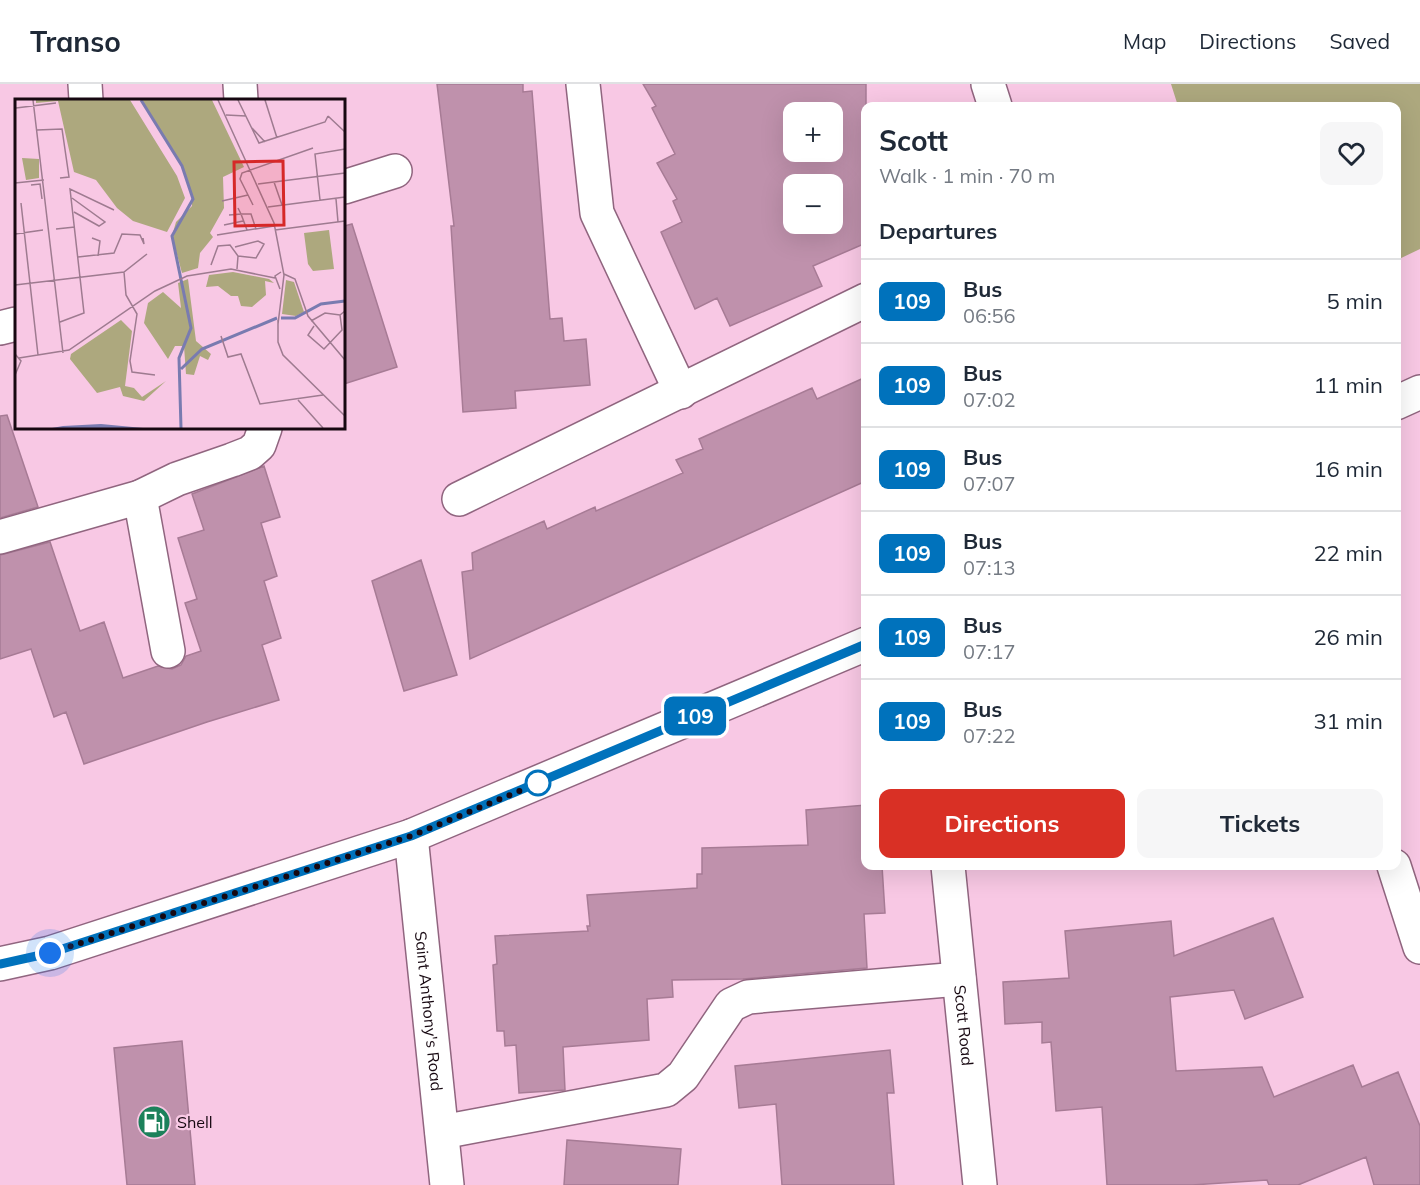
<!DOCTYPE html>
<meta charset="utf-8">
<style>
:root{--surface:#fff;--page:#f6f6f7;--text:#1f2937;--muted:#747a83;--line:#e0e1e3;--accent:#d93025}
body{margin:0;font-family:Mulish,sans-serif;background:var(--page);color:var(--text);height:100vh;display:flex;flex-direction:column;font-size:22px;white-space:nowrap}
*{box-sizing:border-box;margin:0}
p{font-size:20px;color:var(--muted)}
.icon{flex:none;width:33px;height:33px;fill:none;stroke:currentColor;stroke-width:2;stroke-linecap:round;stroke-linejoin:round}
.map{position:relative;flex:1;overflow:hidden}
.sheet{position:absolute;left:861px;top:18px;width:540px;height:768px;display:flex;flex-direction:column;background:var(--surface);border-radius:12px;box-shadow:0 6px 24px #0002}
.sheet>*{flex:none}
.badge{padding:0 12px;border-radius:9px;font-size:21px;line-height:39px}
.fabs{position:absolute;left:783px;top:18px;display:grid;gap:12px}
.fabs a{display:grid;place-items:center;width:60px;height:60px;border-radius:12px;background:var(--surface);box-shadow:0 6px 24px #0002;font-size:30px}
.you{position:absolute;width:30px;height:30px;margin:-15px;border:4px solid #fff;border-radius:50%;background:#1a73e8;box-shadow:0 0 0 9px #1a73e833}
.map>.badge{position:absolute;translate:-50% -50%;box-shadow:0 0 0 3px #fff}
h2{padding:0 18px;font-size:22px;line-height:54px}
.round{display:grid;place-items:center;flex:none;width:63px;height:63px;border-radius:12px;background:var(--page)}
.headline{display:flex;align-items:center;justify-content:space-between;height:102px;padding:0 18px}
h1{font-size:28px;font-weight:700;line-height:45px}
.action{display:flex;gap:12px;margin-top:auto;padding:12px 18px}
.action a{flex:1;height:69px;border-radius:12px;background:var(--accent);color:#fff;font-size:24px;font-weight:700;line-height:69px;text-align:center}
.action a+a{background:var(--page);color:var(--text)}
ul{padding:0;list-style:none}
li{display:flex;align-items:center;gap:18px;height:84px;padding:0 18px;border-top:2px solid var(--line)}
li div{flex:1}
li b{display:block;font-size:22px}
li em{font-style:normal}
li .badge{min-width:66px;font-weight:700;text-align:center}
header{display:flex;align-items:center;gap:36px;box-sizing:border-box;height:84px;padding:0 30px;background:var(--surface);border-bottom:2px solid var(--line)}
header strong{font-size:28px}
nav{display:flex;gap:33px;margin-inline-start:auto;font-size:21px}
.map>svg:first-child{display:block}
</style>
<header>
<strong>Transo</strong>
<nav><a>Map</a><a>Directions</a><a>Saved</a></nav>
</header>
<div class="map">
<svg width="1420" height="1101" viewBox="0 0 1420 1101">
<rect width="100%" height="100%" fill="#f8c8e4"/>
<path fill="#ada87e" d="M1171,0H1420V165L1397,176L1396,22H1178Z"/>
<path fill="#bf91ac" stroke="#a77b95" stroke-width="1.5" fill-rule="evenodd" d="M437,0H523V8L532,7L550,235L562,234L564,257L586,255L590,301L515,307L516,324L463,328L451,142H454Z
M643,0H866V159L813,182L822,202L730,242L717,214L695,225L661,148L682,138L673,117L677,115L657,79L675,70L652,24L656,22ZM794,28H832V68H794ZM794,100H832V140H794Z
M352,140L397,283L344,300V142Z
M866,293V397L470,575L462,488L473,486L472,469L544,437L547,445L595,423L596,427L683,389L676,376L703,365L699,355L812,304L817,315Z
M7,331L38,423L0,434V332Z
M264,382L280,433L261,439L277,492L264,497L281,554L262,561L279,616L207,638L84,680L66,628L54,633L31,565L0,575V471L50,458L80,547L104,538L123,594L158,582L172,585L181,581L186,572L201,567L185,519L197,515L178,454L204,446L192,410Z
M421,476L457,591L404,607L372,497Z
M866,721V782H882L885,829L864,830L867,884L743,895L672,896L673,913L647,915L649,956L563,963L565,1006L519,1009L516,961L505,962L504,947H497L493,881L497,880L495,852L588,847L587,842H590L587,811L697,804V790H702V764L808,761L806,726Z
M1273,834L1303,913L1245,935L1234,906L1170,913L1176,987L1262,983L1274,1013L1353,981L1362,1003L1398,988L1420,1042V1101H1374L1366,1073L1298,1101H1269L1267,1096L1192,1101H1107L1102,1023L1056,1027L1051,958L1042,959V938L1005,940L1003,898L1069,894L1065,847L1171,837L1174,872Z
M182,957L195,1101H127L114,964Z
M890,966L894,1009H887L894,1101H782L776,1020L739,1024L735,982Z
M567,1056L681,1065L678,1101H564Z"/>
<g fill="none" stroke-linecap="round" stroke-linejoin="round">
<g stroke="#90657f" stroke-width="36">
<g id="minor">
<path d="M85,0L86,16"/>
<path d="M240,0L241,16"/>
<path d="M583,0L597,129L681,308"/>
<path d="M988,0L995,22"/>
<path d="M344,103L395,87"/>
<path d="M0,244L16,240"/>
<path d="M140,413L168,567"/>
<path d="M459,415L866,216"/>
<path d="M0,453L140,413L177,395L232,376L250,369L259,361L265,344"/>
<path id="s1" d="M411,752L447,1101"/>
<path id="s2" d="M948,782L980,1101"/>
<path d="M1394,782L1420,863"/>
<path d="M442,1048L666,1006L683,992L731,921L748,913L959,895"/>
</g>
</g>
<g stroke="#90657f" stroke-width="36">
<path id="major" d="M1396,319L1420,308
M0,880L50,869L411,752L866,560"/>
</g>
<use href="#minor" stroke="#fff" stroke-width="33"/>
<use href="#major" stroke="#fff" stroke-width="33"/>
</g>
<g fill="none" stroke-linecap="round" stroke-linejoin="round">
<g stroke="#fff" stroke-width="14">
<path id="line" d="M0,880L50,869L411,752L866,560"/>
</g>
<use href="#line" stroke="#0072bc" stroke-width="9"/>
<path stroke="#170811" stroke-width="6" stroke-dasharray="0 10.8" d="M50,869L411,752L546,696L538,699"/>
</g>
<defs>
<g id="fuel-disc" transform="scale(1.725)"><circle r="9.5" fill="#1c815b" stroke="#f8c8e4"/><path d="M-5.5-6h7V0h2V4h1.3V-2.5L3-4.5l.8-.8L6-3V5H2.5V1h-1V6h-7ZM-4.2-4.7v3.2H.2V-4.7Z" fill="#fff"/></g>
</defs>
<g fill-rule="evenodd">
<use href="#fuel-disc" x="154" y="1038"/>
</g>
<circle fill="#fff" stroke="#0072bc" stroke-width="3" cx="538" cy="699" r="12"/>
<g text-anchor="middle" dominant-baseline="central" stroke-width="4.5" stroke-linejoin="round" paint-order="stroke">
<g font-size="16" fill="#170811" stroke="#f8c8e4">
<text stroke="none"><textPath href="#s1" startOffset="176">Saint Anthony's Road</textPath></text>
<text stroke="none"><textPath href="#s2" startOffset="160">Scott Road</textPath></text>
</g>
<g font-size="16" fill="#170811" stroke="#f8c8e4" text-anchor="start">
<text x="177" y="1038">Shell</text>
</g>
</g>
<g transform="translate(15 15)">
<rect width="330" height="330" fill="#f8c8e4"/>
<path d="M21,1H115L162,77L170,99L152,133L118,122L102,109L81,81L59,73L43,2L21,4ZM126,1H197L229,68L208,78L209,109L195,134L198,138L185,154L183,169L167,174L157,137L161,123L177,107L176,92L167,67ZM7,59L24,60V79L11,81ZM314,131L319,170L298,172L293,165L289,134ZM218,173L254,180L259,184L250,182L251,196L237,208L226,207L223,197H216L203,187L191,188L194,176ZM173,180L181,242L196,255L193,261L185,257L179,276L171,275L169,247H160L153,260L129,224L133,204L148,193L166,209L163,184ZM271,181L279,183L289,213L281,217L267,215ZM106,221L117,232L110,287L119,289L127,298L151,282L129,302L108,297L105,288L82,294L55,260L56,255Z" fill="#ada87e"/>
<path d="M86,325L128,329H37L48,327Z" fill="#797bb0"/>
<path fill="none" stroke="#797bb0" stroke-width="3" d="M126,1L167,67L178,100L157,137L176,229L164,259L166,329M266,219H280L306,205L330,202M166,270L187,250L262,219"/>
<path fill="none" stroke="#9e7b90" stroke-width="1.5" d="M18,1L48,254M203,1L259,124L269,176L263,225M223,1L244,44L310,23L313,17M250,1L262,39M1,9L41,4M211,16L231,17M313,17L330,33M237,29L250,43M22,31L47,30L54,78L45,79M259,83L267,106M0,84L29,81M243,85L330,74M16,86L25,85L27,100M57,99L90,123L84,127L59,113M321,100L323,123M305,101L300,55L330,50M207,102L233,96M6,104L23,256M238,106L225,80L227,74L298,49M253,108L330,98M214,116L226,115L223,109M209,126L228,122M41,130L60,128M232,131L226,115H236L241,130M260,131L330,122M0,135L28,131M202,136L259,127M77,139L85,142L83,157M220,148L243,142L249,145L241,159L223,157M63,158L99,154L107,135L125,136L129,145L128,139M196,166L203,147L215,146L223,157L222,170M109,173L111,196L122,215L115,262L117,273L140,276M269,175L280,180L293,217L330,261M0,186L109,173L132,155M265,190L260,177L266,173M263,221V243L268,256L330,317M296,222L310,214L325,216L330,212M45,223L69,214L55,90L99,111M299,227L293,236L309,250L327,231L325,216M206,237L213,258L226,255L245,305L308,296M0,255L6,262L0,276M4,259L54,251L140,192L172,177L216,170L260,179M283,301L308,329"/>
<path fill="#d62828" fill-opacity="0.15" stroke="#d62828" stroke-width="3" d="M268,62L269,126L220,127L219,63Z"/>
<rect width="330" height="330" fill="none" stroke="#170811" stroke-width="3"/>
</g>
</svg>
<div class="fabs">
<a>+</a>
<a>−</a>
</div>
<div class="you" style="left:50px;top:869px"></div>
<b class="badge" style="left:695px;top:632px;background:#0072bc;color:#fff">109</b>
<section class="sheet">
<div class="headline"><div><h1>Scott</h1><p>Walk · 1 min · 70 m</p></div><a class="round"><svg class="icon" aria-label="heart" viewBox="0 0 24 24"><path d="M12 20l-8-8c-3-5 5-10 8-4 3-6 11-1 8 4z"/></svg></a></div>
<h2>Departures</h2>
<ul>
<li><span class="badge" style="background:#0072bc;color:#fff">109</span><div><b>Bus</b><p>06:56</p></div><em>5 min</em></li>
<li><span class="badge" style="background:#0072bc;color:#fff">109</span><div><b>Bus</b><p>07:02</p></div><em>11 min</em></li>
<li><span class="badge" style="background:#0072bc;color:#fff">109</span><div><b>Bus</b><p>07:07</p></div><em>16 min</em></li>
<li><span class="badge" style="background:#0072bc;color:#fff">109</span><div><b>Bus</b><p>07:13</p></div><em>22 min</em></li>
<li><span class="badge" style="background:#0072bc;color:#fff">109</span><div><b>Bus</b><p>07:17</p></div><em>26 min</em></li>
<li><span class="badge" style="background:#0072bc;color:#fff">109</span><div><b>Bus</b><p>07:22</p></div><em>31 min</em></li>
</ul>
<div class="action"><a>Directions</a><a>Tickets</a></div>
</section>
</div>
